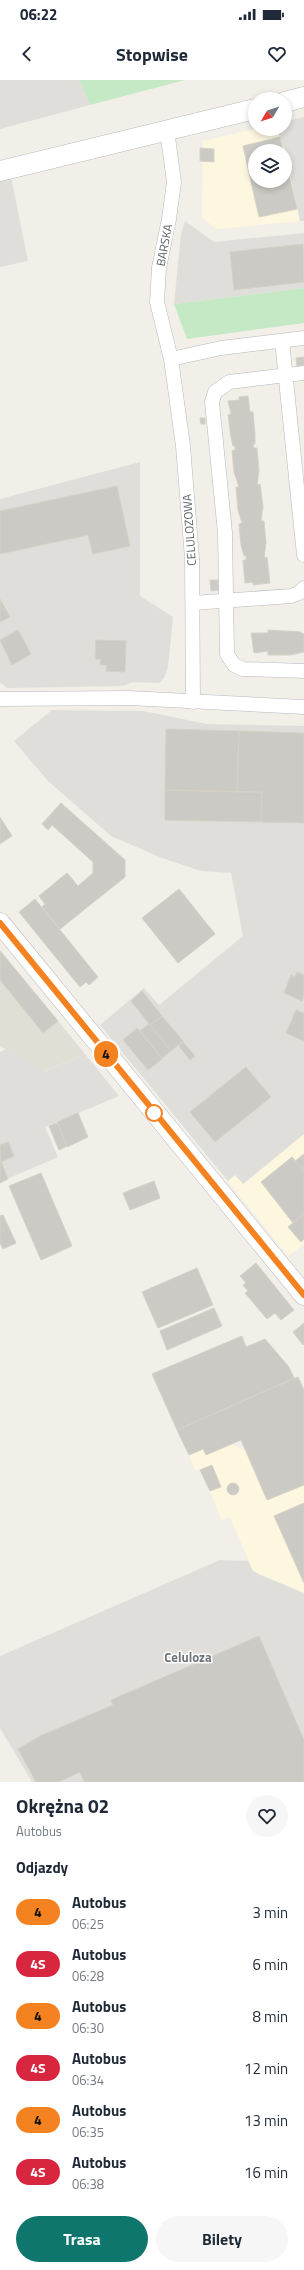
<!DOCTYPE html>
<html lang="pl">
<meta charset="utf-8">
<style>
:root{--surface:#fff;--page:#f6f6f7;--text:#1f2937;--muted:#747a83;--accent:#0f766e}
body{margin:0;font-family:"Titillium Web",sans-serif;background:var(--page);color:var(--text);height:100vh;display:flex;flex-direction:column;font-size:15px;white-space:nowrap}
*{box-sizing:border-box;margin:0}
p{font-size:13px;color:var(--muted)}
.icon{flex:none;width:22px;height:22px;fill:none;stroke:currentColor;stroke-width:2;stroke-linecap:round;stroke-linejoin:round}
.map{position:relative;height:1702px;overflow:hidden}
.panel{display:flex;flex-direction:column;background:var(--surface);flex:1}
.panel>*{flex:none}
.badge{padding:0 8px;border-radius:13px;font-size:14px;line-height:26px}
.needle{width:26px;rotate:231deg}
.tools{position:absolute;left:248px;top:12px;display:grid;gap:8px}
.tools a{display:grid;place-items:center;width:44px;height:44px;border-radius:50%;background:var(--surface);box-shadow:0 2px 6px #0003;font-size:20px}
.map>.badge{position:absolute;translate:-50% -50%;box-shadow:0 0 0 2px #fff}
h2{padding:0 16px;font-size:15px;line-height:36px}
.round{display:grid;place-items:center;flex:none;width:42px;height:42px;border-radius:21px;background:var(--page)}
.head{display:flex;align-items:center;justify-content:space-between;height:68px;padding:0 16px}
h1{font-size:19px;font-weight:700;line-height:30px}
.button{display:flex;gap:8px;margin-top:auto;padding:8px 16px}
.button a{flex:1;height:46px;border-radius:24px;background:var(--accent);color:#fff;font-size:16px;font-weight:700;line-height:46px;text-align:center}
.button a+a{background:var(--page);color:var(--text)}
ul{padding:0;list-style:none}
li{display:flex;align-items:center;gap:12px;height:52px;padding:0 16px}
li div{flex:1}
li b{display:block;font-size:15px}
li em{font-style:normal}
li .badge{min-width:44px;font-weight:700;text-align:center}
.status{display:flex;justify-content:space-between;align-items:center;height:28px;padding:0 20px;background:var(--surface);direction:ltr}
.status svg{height:11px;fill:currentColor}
header{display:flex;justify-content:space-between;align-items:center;height:52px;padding:0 16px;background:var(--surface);font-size:18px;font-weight:700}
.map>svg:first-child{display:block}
</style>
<div class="status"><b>06:22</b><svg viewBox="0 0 49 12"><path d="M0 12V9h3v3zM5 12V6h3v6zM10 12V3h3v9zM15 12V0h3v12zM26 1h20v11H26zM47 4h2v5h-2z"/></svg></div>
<header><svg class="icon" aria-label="back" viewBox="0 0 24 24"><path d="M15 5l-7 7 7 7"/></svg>Stopwise<svg class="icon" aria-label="heart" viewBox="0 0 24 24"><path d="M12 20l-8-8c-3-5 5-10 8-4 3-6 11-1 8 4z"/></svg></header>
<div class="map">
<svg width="304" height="1702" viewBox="0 0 304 1702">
<rect width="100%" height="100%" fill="#f1efe8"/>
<path fill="#fef7e0" d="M255,49H277L283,71H255V101H285V78L300,141L217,149L202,138L203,61Z
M304,1054V1164L288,1176L228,1101L235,1095L244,1104Z
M233,1364L304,1405V1513L253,1491L230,1437L222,1440L200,1388L195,1390L189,1375L203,1369L206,1375Z"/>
<path fill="#e0deda" d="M0,0H79L90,25L0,49Z
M304,37V141H300L285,71L277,49H285V42Z
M10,91L28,181L0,187V93Z
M185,141L214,162L304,153V208L174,224L181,154Z
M140,382V516L173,537L168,587L164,598L159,603L133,602L123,606L7,608L0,602V419Z
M52,630L143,631L207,644L304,646V1054L243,1104L235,1095L228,1101L100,945L144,908L159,925L243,856L231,793L201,791L162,778L111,756L48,701L14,661Z
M6,969L45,991L85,974L119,1016L45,1047L58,1077L0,1102V972Z
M220,1480L248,1481L253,1491L260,1495L304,1513V1702H32L0,1648V1576Z"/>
<path fill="#e1ded6" d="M0,870L85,974L44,991L0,966Z"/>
<path fill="#c5e8c5" d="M79,0H185L90,25Z
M304,208V243L187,259L174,224Z"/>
<path fill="#cccac5" stroke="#d6d1c6" d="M280,57L283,71H255V101H285V79L297,129L259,137L243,66Z
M200,68L214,69V82L200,81Z
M303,164L304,202L234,210L230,172Z
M304,277V285L297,286L296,278Z
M248,316L250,332H253L255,354V364H253L254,368H257L259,390L257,405L260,404L263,427L261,441H264L266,463L264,478L267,477L270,503L253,505V502L245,503L243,480H246V475L244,476L241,465L239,444L242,443L238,430L236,407H239L234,392L232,371L235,370V366H233L231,357L228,335L231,334L228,321L239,320V317Z
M200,338H205V344H201Z
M117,406L130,466L93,474L88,455L0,474V431Z
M210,500H218V510L211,511Z
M0,519L10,537L0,542Z
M18,550L31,574L12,585L0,560Z
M268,550L301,552V553L304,554V572L290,575H268V571L254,573L251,553H268Z
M96,560L126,561L125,592L106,591L107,585H100L101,579H95Z
M166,649L239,651L237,712L165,710Z
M239,651L304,653V743L261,742L262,712H237Z
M165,710L262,712L261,742L165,740Z
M61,723L125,780V797L60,849L42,827L45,824L39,816L67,793L78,806L93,793V782L52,745L48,750L42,744Z
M0,737L12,756L0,764Z
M179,809L215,854L178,883L142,838Z
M35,819L98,897L89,905L86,902L80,907L19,832Z
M0,871L58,941L43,953L0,900Z
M297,892L304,895V915L302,921L284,913L291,895L295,897Z
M142,911L162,936L150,945L131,921Z
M296,930L304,933V961L286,953Z
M162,936L183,961L171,971L150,945Z
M149,944L171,971L162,978L140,951Z
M137,948L162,979L148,990L123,960Z
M183,962L195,976L190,980L179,966Z
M246,987L271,1017L215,1062L190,1032Z
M78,1033L88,1057L67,1067L57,1042Z
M57,1043L67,1066L59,1070L49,1046Z
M8,1062L14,1076L1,1082L0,1065Z
M304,1074V1091L295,1081Z
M292,1077L304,1091V1134L293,1143L261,1102Z
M0,1079L8,1099L0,1103Z
M41,1093L72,1166L41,1180L9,1106Z
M154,1101L160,1118L130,1130L123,1113Z
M304,1134V1159L301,1162L288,1147Z
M3,1135L16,1163L3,1169L0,1163V1136Z
M256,1183L294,1230L281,1240L275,1233L267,1239L245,1213L248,1211L243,1205L246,1203L240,1196Z
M197,1188L213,1225L158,1248L142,1212Z
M214,1228L222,1246L167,1270L160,1251Z
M304,1243V1264L303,1265L293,1252Z
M242,1256L246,1267L265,1259L289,1287L294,1298L177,1350L152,1294Z
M298,1297L304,1310V1405L267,1420L241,1360L206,1375L203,1369L189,1375L177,1350Z
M212,1385L221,1407L210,1411L200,1390Z
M227 1409a6 6 0 1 1 12 0a6 6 0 1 1-12 0Z
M304,1423V1503L274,1436Z
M259,1556L304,1660V1702H84L80,1692L58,1702H36L18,1669L40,1656L113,1625L111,1620Z"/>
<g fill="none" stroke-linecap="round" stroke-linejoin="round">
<g stroke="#b5b8bc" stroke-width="15">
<path id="street" d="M167,50L174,102L169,139L159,188L157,222L171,279L183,366L192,478L193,622
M282,261L304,475
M171,279L221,268L304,258
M304,293L229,302L215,312L212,322L225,453L227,574L234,585L243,589L304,591
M193,523L291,516L299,513L304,508
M0,619L129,618L304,627"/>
</g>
<g stroke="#b6babf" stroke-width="21">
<path id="secondary" d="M285,22L304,17
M0,91L255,29
M0,843L304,1215"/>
</g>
<use href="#street" stroke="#fff" stroke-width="14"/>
<use href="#secondary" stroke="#fff" stroke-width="20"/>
</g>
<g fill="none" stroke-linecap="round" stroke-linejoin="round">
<g stroke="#fff" stroke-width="9">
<path id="line" d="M0,843L304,1215"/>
</g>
<use href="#line" stroke="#f58220" stroke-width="6"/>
</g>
<circle fill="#fff" stroke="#f58220" stroke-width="2" cx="154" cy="1033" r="8"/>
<g text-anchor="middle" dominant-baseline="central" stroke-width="3" stroke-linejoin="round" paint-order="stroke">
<g font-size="12" fill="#5f6368" stroke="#fff">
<text transform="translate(164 165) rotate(-79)">BARSKA</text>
<text transform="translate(189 450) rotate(-94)">CELULOZOWA</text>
</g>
<g font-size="13" font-weight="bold" fill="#70757a" stroke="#fff">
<text x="188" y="1577">Celuloza</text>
</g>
</g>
</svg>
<div class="tools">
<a><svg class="needle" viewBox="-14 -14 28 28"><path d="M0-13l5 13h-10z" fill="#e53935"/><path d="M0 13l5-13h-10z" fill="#747a83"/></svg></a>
<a><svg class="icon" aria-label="layers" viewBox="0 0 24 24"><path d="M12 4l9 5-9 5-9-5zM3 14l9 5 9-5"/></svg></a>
</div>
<b class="badge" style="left:106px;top:974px;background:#f58220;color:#111">4</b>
</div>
<section class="panel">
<div class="head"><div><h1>Okrężna 02</h1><p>Autobus</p></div><a class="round"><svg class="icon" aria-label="heart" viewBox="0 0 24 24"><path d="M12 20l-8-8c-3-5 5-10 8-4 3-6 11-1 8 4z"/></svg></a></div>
<h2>Odjazdy</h2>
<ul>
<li><span class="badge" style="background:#f58220;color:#111">4</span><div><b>Autobus</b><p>06:25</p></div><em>3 min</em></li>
<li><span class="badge" style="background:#d7263d;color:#fff">4S</span><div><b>Autobus</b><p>06:28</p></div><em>6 min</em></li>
<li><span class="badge" style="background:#f58220;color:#111">4</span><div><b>Autobus</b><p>06:30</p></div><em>8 min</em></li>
<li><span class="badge" style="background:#d7263d;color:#fff">4S</span><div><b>Autobus</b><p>06:34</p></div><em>12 min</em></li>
<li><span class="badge" style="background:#f58220;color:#111">4</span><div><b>Autobus</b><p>06:35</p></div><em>13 min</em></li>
<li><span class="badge" style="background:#d7263d;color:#fff">4S</span><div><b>Autobus</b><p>06:38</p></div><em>16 min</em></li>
</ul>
<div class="button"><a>Trasa</a><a>Bilety</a></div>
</section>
